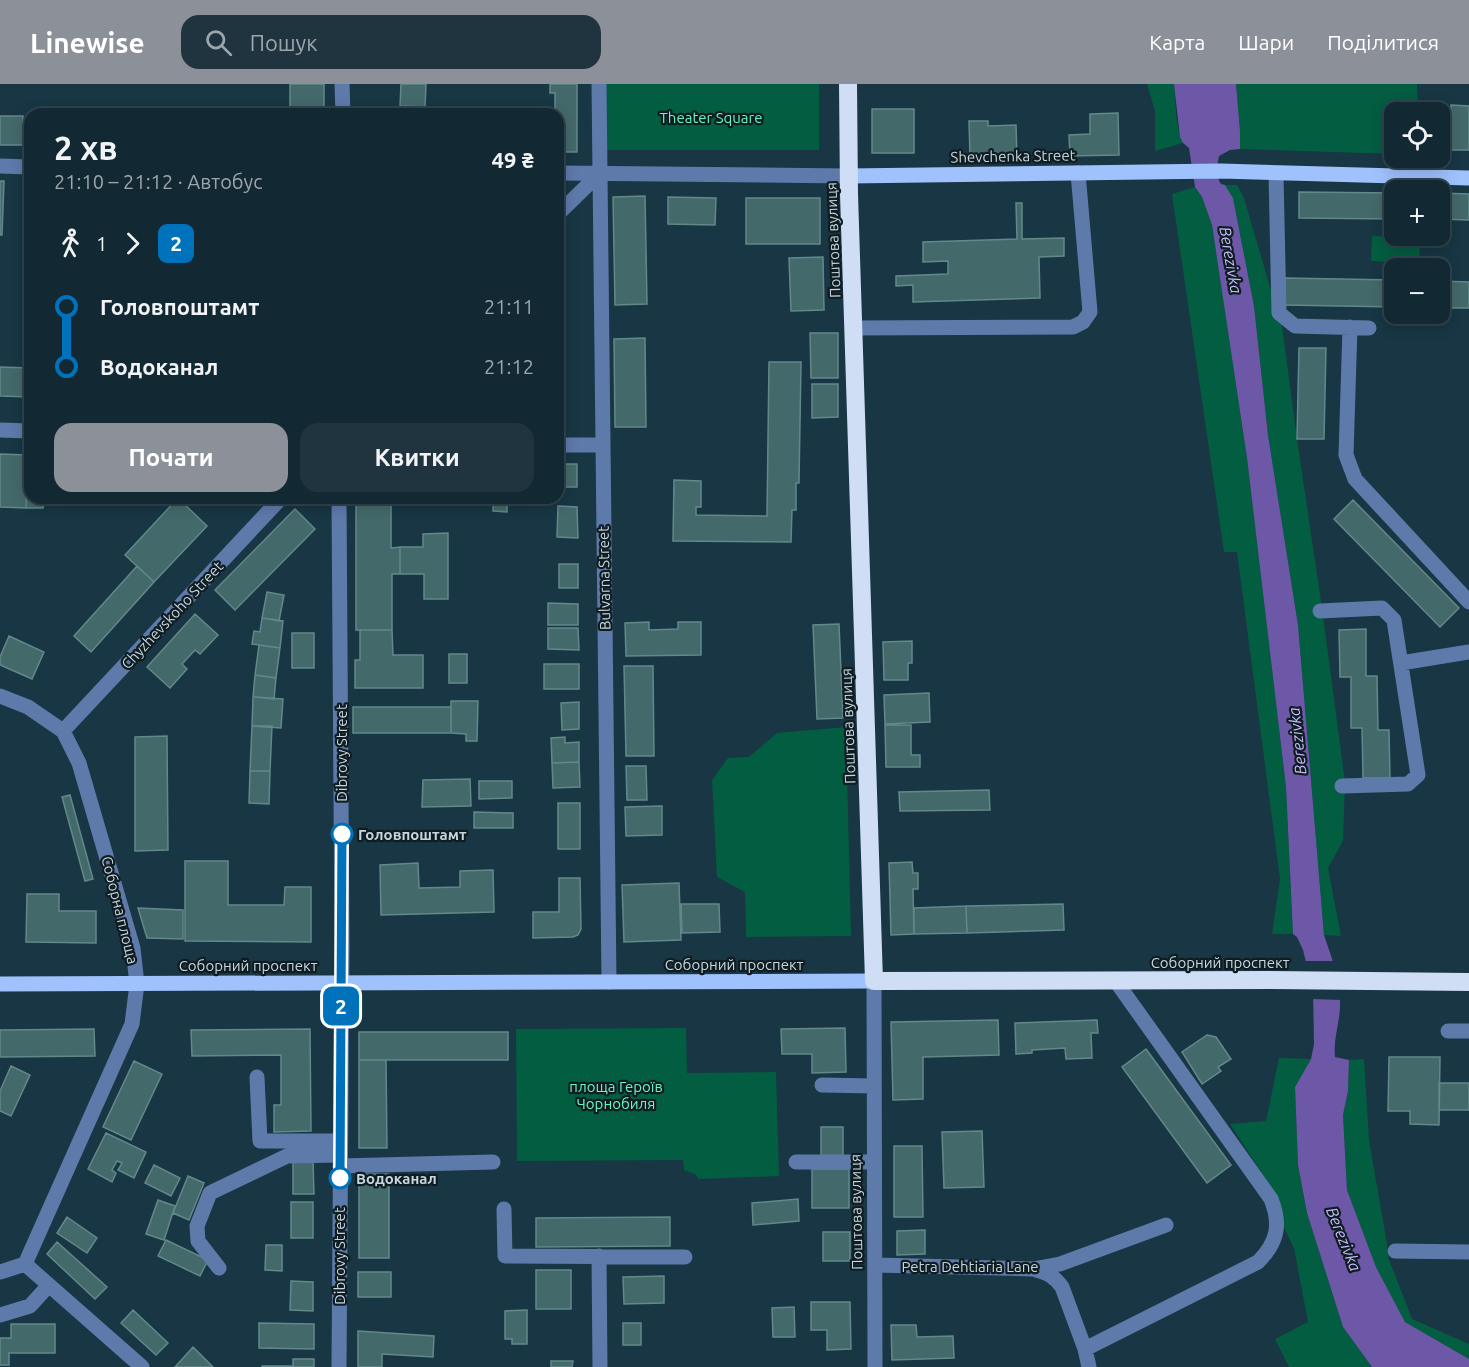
<!DOCTYPE html>
<html lang="uk">
<meta charset="utf-8">
<style>
:root{--surface:#122833;--page:#1f343f;--text:#f1f3f6;--muted:#9ca6ac;--line:#31444e;--accent:#8c9099}
body{margin:0;font-family:Ubuntu,sans-serif;background:var(--page);color:var(--text);height:100vh;display:flex;flex-direction:column;font-size:22px;white-space:nowrap}
*{box-sizing:border-box;margin:0}
p{font-size:20px;color:var(--muted)}
.icon{flex:none;width:33px;height:33px;fill:none;stroke:currentColor;stroke-width:2;stroke-linecap:round;stroke-linejoin:round}
.map{position:relative;flex:1;overflow:hidden}
.details{position:absolute;left:24px;top:24px;width:540px;height:396px;display:flex;flex-direction:column;background:var(--surface);border-radius:18px;box-shadow:0 3px 15px #0003,0 0 0 2px var(--line)}
.details>*{flex:none}
.badge{padding:0 12px;border-radius:9px;font-size:21px;line-height:39px}
.fabs{position:absolute;left:1384px;top:18px;display:grid;gap:12px}
.fabs a{display:grid;place-items:center;width:66px;height:66px;border-radius:12px;background:var(--surface);box-shadow:0 3px 15px #0003,0 0 0 2px var(--line);font-size:30px}
.map>.badge{position:absolute;translate:-50% -50%;box-shadow:0 0 0 3px #fff}
.legs{display:flex;align-items:center;gap:9px;height:66px;padding:0 30px;font-size:20px}
.legs p{margin-inline-start:auto}
.overview{display:flex;align-items:center;justify-content:space-between;height:102px;padding:0 30px}
h1{font-size:33px;font-weight:600;line-height:45px}
.cta{display:flex;gap:12px;margin-top:auto;padding:12px 30px}
.cta a{flex:1;height:69px;border-radius:18px;background:var(--accent);color:#fff;font-size:24px;font-weight:600;line-height:69px;text-align:center}
.cta a+a{background:var(--page);color:var(--text)}
ul{padding:0 30px;list-style:none}
li{display:flex;align-items:center;gap:21px;height:60px;font-size:22px}
li i{display:grid;place-items:center;width:9px;height:100%;margin:0 8px;background:currentColor}
li i::after{content:'';width:15px;height:15px;margin:-8px;border:4px solid;border-radius:50%;background:var(--surface)}
li p{margin-inline-start:auto}
li:first-child i{background:linear-gradient(#0000 50%,currentColor 0)}
li:last-child i{background:linear-gradient(currentColor 50%,#0000 0)}
header{display:flex;align-items:center;gap:36px;box-sizing:border-box;height:84px;padding:0 30px;background:var(--accent);color:#fff}
header strong{font-size:28px}
nav{display:flex;gap:33px;margin-inline-start:auto;font-size:21px}
.search{width:420px;height:54px;background:var(--page);display:flex;align-items:center;gap:15px;box-sizing:border-box;padding:0 21px;border-radius:18px;color:var(--muted);font-size:22px}
.map>svg:first-child{display:block}
</style>
<header>
<strong>Linewise</strong>
<div class="search"><svg class="icon" aria-label="search" viewBox="0 0 24 24"><circle cx="10" cy="10" r="6"/><path d="M15 15l6 6"/></svg>Пошук</div>
<nav><a>Карта</a><a>Шари</a><a>Поділитися</a></nav>
</header>
<div class="map">
<svg width="1469" height="1283" viewBox="0 0 1469 1283">
<rect width="100%" height="100%" fill="#183644"/>
<path fill="#035d41" d="M604,0H819V66H603Z
M1147,0H1174C1176,19 1175,42 1183,59L1155,67V27Z
M1236,0H1417L1418,28H1395V70L1240,65V47Z
M1225,101H1237L1244,114L1277,227L1281,234L1297,355L1322,524L1345,698L1343,757L1328,784L1341,852L1324,851L1298,541L1268,351L1254,222L1233,114Z
M1195,103L1202,113L1212,141L1247,374L1286,703L1293,850H1272L1280,795L1237,468H1224L1172,110Z
M1372,152L1420,154L1419,179L1371,177Z
M846,643L851,852L746,853L745,808L717,793L712,696L728,674L749,673L777,649Z
M686,944L687,989L776,988L779,1092L699,1095L695,1090L684,1086L683,1076L517,1077L516,945Z
M1279,974L1311,975L1295,1003L1298,1081L1307,1129L1343,1243L1372,1283H1289L1275,1255L1308,1238L1294,1164L1281,1137L1278,1114L1230,1040L1266,1037Z
M1364,975L1369,1056L1387,1160L1388,1173L1412,1235L1469,1260V1275L1405,1238L1376,1183L1347,1106L1343,1031L1348,1007L1349,976Z"/>
<path fill="#6c58a6" d="M1174,0H1236L1240,47V65L1230,66L1219,72C1217,82 1215,91 1221,100L1225,101L1233,114L1254,222L1268,351L1298,541L1324,851C1331,872 1340,894 1340,916C1341,936 1333,953 1335,973L1349,976L1348,1007L1343,1031L1347,1106L1376,1183L1405,1238L1469,1275V1283H1372L1343,1243L1307,1129L1298,1081L1295,1003L1311,975L1314,960L1313,906L1303,866L1297,853L1293,850L1286,703L1247,374L1212,141L1202,113L1195,103L1189,64L1183,59L1180,53Z"/>
<path fill="#183644" d="M1303,877H1335L1342,903L1343,916L1311,915L1310,906Z"/>
<path fill="#44696a" stroke="#62898a" stroke-width="1.5" d="M290,0H324V30H290Z
M401,0H426L425,23L400,22Z
M550,0H577V68H558V30H555V9H550Z
M1451,21L1469,22V66H1451Z
M872,25H914V69H872Z
M1118,29L1119,71L1070,72L1069,51L1090,50V30Z
M0,32H23V61H0Z
M969,37H988V42L1016,41L1017,72H970Z
M0,97H4L2,151H0Z
M1299,108L1395,109V135L1299,134Z
M1440,109L1469,110V136L1440,135Z
M645,112L647,220L615,221L613,113Z
M668,113L716,114L715,141L668,140Z
M746,114H820V160H746Z
M1016,119H1022V155L1064,154V172L1039,173L1040,214L913,218V201L896,202V192L948,190V177L923,178V158L1017,155Z
M823,173L824,226L791,227L789,174Z
M1285,194L1395,196V223L1284,221Z
M1440,197L1469,198V224H1440Z
M810,249H838V294H811Z
M645,254L646,343H615L614,255Z
M1299,264H1326L1324,355H1297Z
M769,278H801L799,399H796V426H792L791,458L673,457L674,396L701,397V423H696V431L767,432Z
M0,283L30,284V313L0,312Z
M812,300H838V333L812,334Z
M0,370L28,371L26,424L0,423Z
M28,371H30V414H44L43,424H26Z
M558,380H577V403H558Z
M178,414L207,442L154,498L125,471Z
M356,414H391V464L400,463V490H392V546H356Z
M493,414H507V428L493,427Z
M1353,416L1459,524L1440,543L1334,435Z
M558,422L577,423L578,454L557,453Z
M295,425L315,445L235,526L215,506Z
M448,449V515H424V490H400V463H423V450Z
M559,480H578V504H559Z
M137,482L154,498L91,568L74,552Z
M267,508L284,511L279,537L262,534Z
M548,519L578,520V541H548Z
M195,530L218,551L200,570L195,566L182,580L187,585L170,604L147,583Z
M262,534L283,537L280,564L252,560L254,547L260,548Z
M649,538V546L678,545V538H701V571L626,572L625,539Z
M839,540L843,634L817,635L813,541Z
M548,544H578L579,566L548,565Z
M1366,545V592H1377L1378,646H1389L1390,694H1363L1362,644H1351V593H1340L1339,546Z
M360,546H392L393,571H423V604H355V576H360Z
M292,549H314V584H292Z
M9,552L44,568L32,595L0,581V573Z
M912,557V579H908V596H884L883,558Z
M259,561L280,564L276,594L255,591Z
M449,570H467V599H449Z
M544,580H579V605H544Z
M624,582H653L654,672H626Z
M255,591L276,594L274,615L253,613Z
M929,609L930,638L885,640L884,611Z
M253,613L283,615L281,644L252,642Z
M451,617H478L477,657H466V650L451,649Z
M579,618V645L562,646L561,619Z
M353,623H451V649H353Z
M885,641H911V671H920V683H886Z
M252,642H272L270,687H250Z
M167,652L168,766L135,767V653Z
M565,653V659L579,658V678L552,679L551,654Z
M579,678L580,703L553,704L552,679Z
M626,682H646L647,716H627Z
M250,687H270L269,720L249,719Z
M470,695L471,722L422,723L423,696Z
M479,697H512V714L479,715Z
M989,706L990,726L900,727L899,708Z
M70,711L93,795L85,797L62,713Z
M558,719H580V765H558Z
M662,722V751L626,752L625,723Z
M474,728L513,729V744H474Z
M185,777H228V821H284L285,803H311V858L185,857Z
M912,778L913,789H918V805H913L914,850L891,851L889,779Z
M418,779L419,804L460,803V787L493,786L494,828L381,831L380,781Z
M559,794H580L581,845L578,851L573,853L533,854V828H559Z
M679,799L681,856L624,858L622,801Z
M27,810H59V827H96V859L26,858Z
M681,820H719L720,848L682,849Z
M1063,820L1064,846L967,849L966,822Z
M966,822L967,849L914,850V824Z
M138,824L183,826V855L147,854Z
M998,936L999,971L923,973V1015L893,1016L891,938Z
M1097,936L1098,949H1091L1092,974L1066,975L1065,964L1032,966V969L1016,970L1015,939Z
M845,944L846,988L812,989V970H782L781,945Z
M94,945L95,972L0,973V946Z
M310,945L311,1047L274,1048V1021H281V971L192,972L191,946Z
M359,948H508V976H359Z
M1207,951L1216,953L1231,975L1218,983L1221,987L1202,1000L1182,968Z
M1146,965L1231,1081L1207,1099L1122,983Z
M1389,973H1440L1439,1041L1410,1040V1027H1388Z
M359,976H386L387,1064H359Z
M134,977L162,990L131,1056L103,1043Z
M11,982L30,991L11,1032L0,1027V1007Z
M1439,999H1469V1026H1439Z
M821,1043H843V1073H821Z
M982,1047L984,1103L944,1104L942,1048Z
M106,1049L146,1068L134,1094L118,1086L122,1079L117,1077L112,1086L116,1089L112,1098L88,1085Z
M894,1062H922L923,1133H894Z
M293,1076H313L314,1110H293Z
M154,1081L180,1094L171,1112L145,1099Z
M812,1085H849V1124H812Z
M359,1090H389V1174H359Z
M188,1092L204,1099L189,1136L173,1129Z
M798,1115L799,1137L753,1141L752,1119Z
M158,1116L175,1122L164,1156L146,1150Z
M291,1118H313V1154H291Z
M67,1133L97,1154L87,1169L57,1149Z
M670,1133V1162L536,1163V1134Z
M925,1146V1170L897,1171V1147Z
M823,1148H850V1177H823Z
M166,1156L208,1176L200,1192L158,1172Z
M57,1158L107,1203L95,1215L47,1170Z
M266,1161H282V1187L265,1186Z
M536,1186H571V1225H536Z
M358,1188H391V1213H358Z
M664,1192V1219L624,1220L623,1193Z
M291,1197L313,1198V1227L290,1226Z
M811,1218H850L851,1265L827,1266V1246H811Z
M794,1223L795,1253H773L772,1224Z
M133,1226L168,1259L156,1271L121,1239Z
M527,1226V1260H512V1255H505V1227Z
M259,1239L314,1240V1265L259,1264Z
M623,1239H641V1261H623Z
M11,1240H55V1269H9V1281H0V1254H11Z
M891,1241H916L917,1253L953,1252L954,1274L892,1276Z
M358,1247L434,1252L433,1273L382,1270V1283H358Z
M193,1263L213,1283H175Z
M293,1275H314V1283H262V1282H293Z
M551,1277H573L572,1283H551Z"/>
<g fill="none" stroke-linecap="round" stroke-linejoin="round">
<path stroke="#5e7aaa" stroke-width="15" d="M342,0L343,30
M599,0L609,898
M0,82L30,83
M558,89L849,92
M1276,90L1279,229L1295,242L1369,244
M558,130L600,89
M1350,243L1346,371L1355,395L1469,518
M854,244L1073,243L1083,238L1090,228L1078,89
M0,346L30,347
M558,361H602
M1320,527L1382,524L1394,536L1418,691L1408,700L1342,702
M1401,579L1469,568
M0,612L28,623L63,647L79,679L133,864L137,900L132,940L25,1180L0,1188
M63,647L281,414
M874,897L875,1283
M1448,947H1469
M257,993L260,1057H340
M822,1001L873,1002
M796,1078H874
M340,1082L493,1078
M504,1125L505,1172L685,1173
M1395,1167L1469,1168
M599,1172L600,1283
M25,1180L142,1283
M875,1181L1033,1185L1060,1180L1166,1141
M219,1184L198,1157L197,1142L210,1109L287,1072L340,1071
M1036,1186C1048,1189 1055,1193 1062,1203L1085,1265L1089,1283
M0,1231L30,1222L49,1201
M1085,1265L1258,1178C1278,1158 1281,1140 1271,1115L1115,896
M339,1283L342,863L339,414"/>
<path stroke="#9fc2fd" stroke-width="15" d="M849,92L1221,87L1469,94
M0,900L874,897"/>
<path stroke="#cfdef5" stroke-width="18" d="M848,0L849,110L874,897L1270,896L1469,898"/>
</g>
<g fill="none" stroke-linecap="round" stroke-linejoin="round">
<g stroke="#fff" stroke-width="14">
<path id="line-1" d="M340,1094L342,750"/>
</g>
<use href="#line-1" stroke="#0072bc" stroke-width="9"/>
</g>
<g fill="#fff" stroke="#0072bc" stroke-width="3">
<circle cx="342" cy="750" r="10"/>
<circle cx="340" cy="1094" r="10"/>
</g>
<g text-anchor="middle" dominant-baseline="central" stroke-width="4.5" stroke-linejoin="round" paint-order="stroke">
<g font-size="15" fill="#65f9c0" stroke="#0f1c22">
<text x="711" y="33">Theater Square</text>
<text x="616" y="1002">площа Героїв<tspan x="616" dy="17">Чорнобиля</tspan></text>
</g>
<g font-size="15" fill="#c5d6de" stroke="#0f1c22">
<text transform="translate(1013 72) rotate(-1)">Shevchenka Street</text>
<text transform="translate(833 156) rotate(-92)">Поштова вулиця</text>
<text transform="translate(604 494) rotate(-91)">Bulvarna Street</text>
<text transform="translate(172 531) rotate(-47)">Chyzhevskoho Street</text>
<text transform="translate(848 642) rotate(-92)">Поштова вулиця</text>
<text transform="translate(341 669) rotate(-90)">Dibrovy Street</text>
<text transform="translate(120 826) rotate(76)">Соборна площа</text>
<text x="1220" y="878">Соборний проспект</text>
<text x="734" y="880">Соборний проспект</text>
<text x="248" y="881">Соборний проспект</text>
<text transform="translate(856 1128) rotate(-91)">Поштова вулиця</text>
<text transform="translate(339 1172) rotate(-90)">Dibrovy Street</text>
<text x="970" y="1182">Petra Dehtiaria Lane</text>
</g>
<g font-size="15" font-weight="bold" fill="#c5d6de" stroke="#0f1c22" text-anchor="start">
<text x="358" y="750">Головпоштамт</text>
<text x="356" y="1094">Водоканал</text>
</g>
<g font-size="16" font-style="italic" fill="#c7bbfb" stroke="#0f1c22">
<text transform="translate(1231 176) rotate(80)">Berezivka</text>
<text transform="translate(1297 657) rotate(-96)">Berezivka</text>
<text transform="translate(1344 1155) rotate(68)">Berezivka</text>
</g>
</g>
</svg>
<div class="fabs">
<a><svg class="icon" aria-label="locate" viewBox="0 0 24 24"><circle cx="12" cy="12" r="6"/><path d="M12 2v4M12 18v4M2 12h4M18 12h4"/></svg></a>
<a>+</a>
<a>−</a>
</div>
<b class="badge" style="left:341px;top:922px;background:#0072bc;color:#fff">2</b>
<section class="details">
<div class="overview"><div><h1>2 хв</h1><p>21:10 – 21:12 · Автобус</p></div><b>49 ₴</b></div>
<div class="legs"><svg class="icon" aria-label="walk" viewBox="0 0 24 24"><circle cx="13" cy="4" r="2"/><path d="M13 8l-2 6 4 7M11 14l-3 7M7 12l3-4h3l4 4"/></svg>1<svg class="icon" aria-label="forward" viewBox="0 0 24 24"><path d="M9 5l7 7-7 7"/></svg><b class="badge" style="background:#0072bc;color:#fff">2</b></div>
<ul>
<li><i style="color:#0072bc"></i><b>Головпоштамт</b><p>21:11</p></li>
<li><i style="color:#0072bc"></i><b>Водоканал</b><p>21:12</p></li>
</ul>
<div class="cta"><a>Почати</a><a>Квитки</a></div>
</section>
</div>
